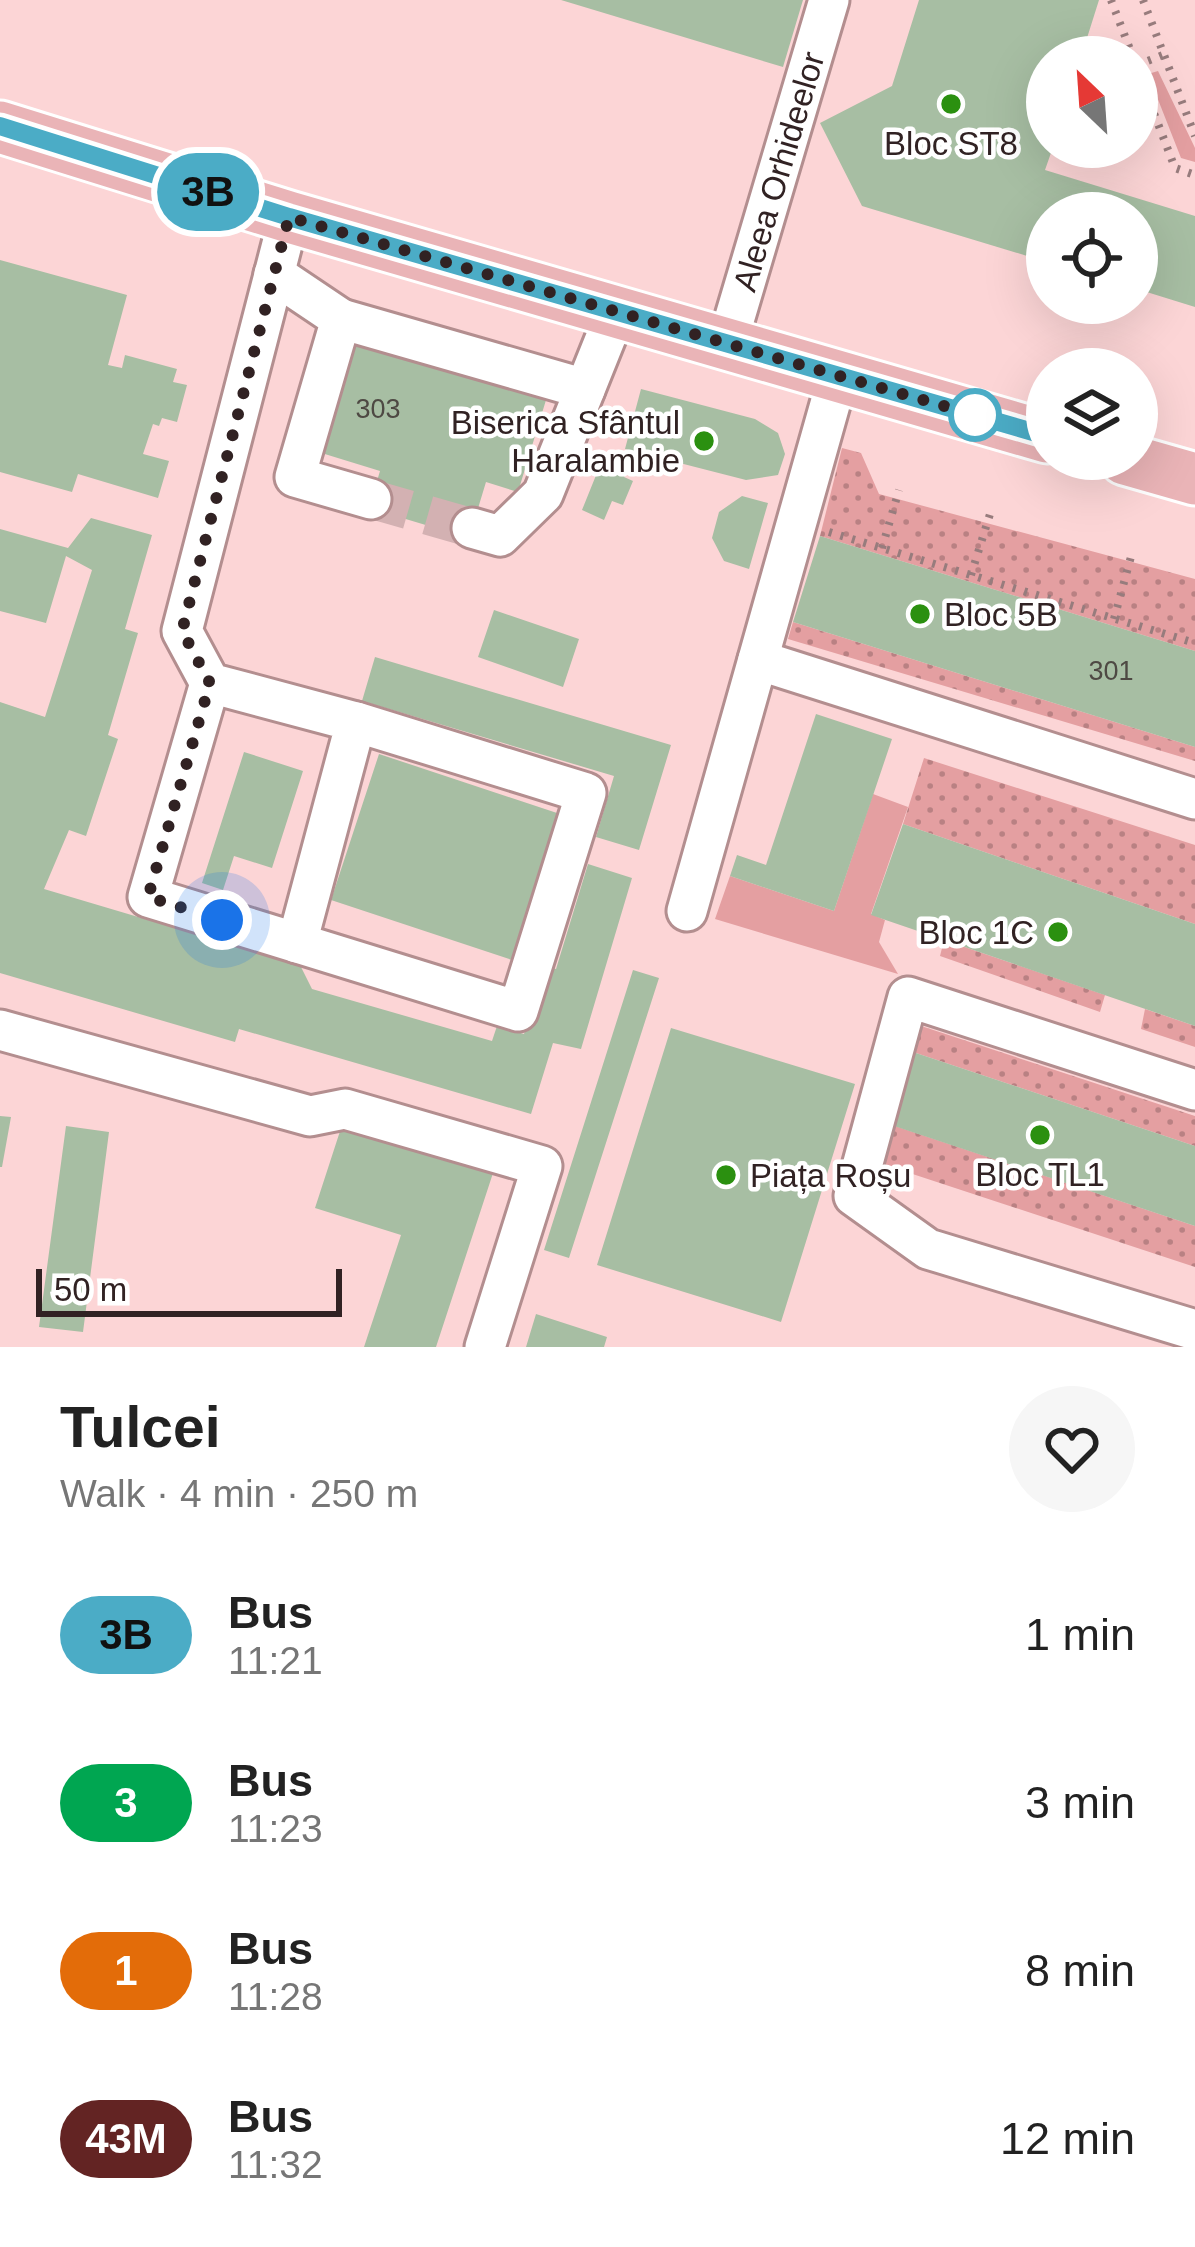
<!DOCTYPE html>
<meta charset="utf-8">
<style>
:root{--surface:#fff;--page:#f6f6f6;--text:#222;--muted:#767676}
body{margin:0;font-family:Arial,sans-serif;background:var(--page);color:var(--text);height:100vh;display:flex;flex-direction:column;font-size:45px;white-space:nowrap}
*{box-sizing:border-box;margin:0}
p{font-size:39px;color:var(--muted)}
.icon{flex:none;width:66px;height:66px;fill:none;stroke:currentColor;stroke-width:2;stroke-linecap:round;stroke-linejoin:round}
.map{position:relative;height:1347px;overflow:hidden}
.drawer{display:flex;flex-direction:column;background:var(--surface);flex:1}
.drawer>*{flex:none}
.badge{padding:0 24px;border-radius:39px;font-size:42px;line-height:78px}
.needle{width:78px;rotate:335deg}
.fabs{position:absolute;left:1026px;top:36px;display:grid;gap:24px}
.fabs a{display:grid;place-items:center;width:132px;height:132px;border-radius:50%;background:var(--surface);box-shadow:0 12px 48px #0002;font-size:60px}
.scale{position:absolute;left:36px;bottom:30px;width:306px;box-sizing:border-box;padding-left:12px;border:6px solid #312223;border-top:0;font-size:33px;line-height:42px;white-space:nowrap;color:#312223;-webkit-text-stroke:9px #fff;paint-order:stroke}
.you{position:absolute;width:60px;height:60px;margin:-30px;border:9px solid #fff;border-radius:50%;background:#1a73e8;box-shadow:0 0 0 18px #1a73e833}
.map>.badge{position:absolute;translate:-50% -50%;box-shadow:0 0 0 6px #fff}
.round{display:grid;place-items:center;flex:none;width:126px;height:126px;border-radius:63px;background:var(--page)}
.head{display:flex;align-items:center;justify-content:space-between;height:204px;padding:0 60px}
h1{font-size:57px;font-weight:700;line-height:90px}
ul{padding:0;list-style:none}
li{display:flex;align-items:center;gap:36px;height:168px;padding:0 60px}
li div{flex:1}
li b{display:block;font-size:45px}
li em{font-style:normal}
li .badge{min-width:132px;font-weight:700;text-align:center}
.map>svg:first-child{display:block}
</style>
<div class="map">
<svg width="1195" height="1347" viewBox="0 0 1195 1347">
<defs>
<pattern id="garden-dots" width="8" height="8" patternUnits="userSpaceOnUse" patternTransform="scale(3)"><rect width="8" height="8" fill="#e49fa1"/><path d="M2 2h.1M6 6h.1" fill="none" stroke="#b98183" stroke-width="1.8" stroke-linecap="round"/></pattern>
</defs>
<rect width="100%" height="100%" fill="#fcd5d6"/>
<path fill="#e49fa1" d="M1158,71L1195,148V162L1181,158L1148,74Z
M873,794L908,807L871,914L885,920L879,942L898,974L715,919L730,876L834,911Z"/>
<path fill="url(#garden-dots)" d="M842,448L861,453L879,494L1195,579V651L820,536Z
M793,622L1195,747V761L788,639Z
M924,758L1195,845V924L903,824Z
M944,940L1105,995L1100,1012L940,956Z
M1145,1009L1195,1026V1047L1141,1029Z
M912,1023L1195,1116V1146L910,1051L886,1123L1195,1226V1267L867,1159Z"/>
<path fill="#a7bea3" d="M561,0H803L783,67Z
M919,0H1099L1081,57H1047V147H1053L1045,170L1195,216V307L1137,289V213H1047V262L862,206L820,123L892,86Z
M0,260L127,295L108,365L122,368L125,355L177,369L173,382L187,385L177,422L162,418L159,426L153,424L143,454L169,461L158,498L78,474L72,492L0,472Z
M353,329L410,359L546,400L518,492L486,482L469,538L369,508L380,471L315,451Z
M641,389L755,419L778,433L785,454L778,475L746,480L625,449Z
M605,453L630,463L624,477L633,481L623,505L612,501L604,520L582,510Z
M742,496L768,503L749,569L724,561L712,538L719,512Z
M91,518L152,535L125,629L138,633L108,735L118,739L86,836L69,830L44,889L300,965L312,989L492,1041L497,1026L524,1034L545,966L556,969L588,864L632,878L581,1049L553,1043L531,1114L239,1029L235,1042L0,973V702L45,717L92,570L66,556L46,623L0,611V529L68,548Z
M820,536L1195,651V747L793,622Z
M494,610L579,639L563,687L478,657Z
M375,657L671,745L639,850L596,837L614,776L362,701Z
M816,714L892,739L834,911L730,876L737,855L766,865Z
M244,752L303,771L272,868L234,856L223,890L202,883Z
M379,754L560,814L512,960L331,900Z
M903,824L1195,924V1026L871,915Z
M633,970L659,978L569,1258L544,1250Z
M671,1028L855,1084L781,1322L597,1265Z
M910,1051L1195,1146V1226L885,1123Z
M0,1116L11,1117L2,1167H0Z
M343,1122L494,1170L436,1347H364L401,1235L315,1208Z
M66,1126L109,1132L83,1332L39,1327Z
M536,1314L607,1337L604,1347H526Z"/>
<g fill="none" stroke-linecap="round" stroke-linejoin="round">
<path stroke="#d3b1b2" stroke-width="39" stroke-dasharray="39 20" stroke-linecap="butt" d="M371,499L472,528"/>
<g stroke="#b38e8f" stroke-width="45">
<g id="minor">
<path d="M289,217L182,631L210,683L356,722L297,943"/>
<path d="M274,274L341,319L295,477L371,499"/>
<path d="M341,319L585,389"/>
<path id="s1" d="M727,344L829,0"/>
<path d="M472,528L500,536L543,494L616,312"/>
<path d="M758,660L1195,799"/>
<path d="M210,683L148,897L518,1011L586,793L356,722"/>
<path d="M687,911L838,376"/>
<path d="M0,1030L310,1116L345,1109L542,1166L485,1347"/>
<path d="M1195,1090L908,997L854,1196L928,1249L1195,1330"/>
</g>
</g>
<g stroke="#fff" stroke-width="57">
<path id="major" d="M0,127L289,217L1047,437
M1125,459L1195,479"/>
</g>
<path stroke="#977c7d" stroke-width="8" stroke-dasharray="3 9" stroke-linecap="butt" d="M1111,0L1133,57
M1143,0L1195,136
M1137,65L1163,55
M1137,69L1175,168L1195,175
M829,532L1195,643
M882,548L899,490
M971,575L990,514
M1114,619L1132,553"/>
<use href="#minor" stroke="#fff" stroke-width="39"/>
<use href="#major" stroke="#eab4b7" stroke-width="51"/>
</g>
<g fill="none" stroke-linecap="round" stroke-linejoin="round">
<g stroke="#fff" stroke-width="27">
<path id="line" d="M0,126L289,217L1047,436"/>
</g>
<use href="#line" stroke="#4bacc6" stroke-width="18"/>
<path stroke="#312223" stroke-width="12" stroke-dasharray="0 21.6" d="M222,920L148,897L210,683L182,631L289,217L975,415"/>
</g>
<g fill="#2b9010" stroke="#fff" stroke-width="4.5">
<circle cx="951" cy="104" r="12"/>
<circle cx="704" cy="441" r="12"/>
<circle cx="920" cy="614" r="12"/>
<circle cx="1058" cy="932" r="12"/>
<circle cx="1040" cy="1135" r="12"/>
<circle cx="726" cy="1175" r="12"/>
</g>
<circle fill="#fff" stroke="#4bacc6" stroke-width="6" cx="975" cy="415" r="24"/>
<g text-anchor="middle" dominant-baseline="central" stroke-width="9" stroke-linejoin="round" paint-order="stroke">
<g font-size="27" fill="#4e4943">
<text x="378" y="409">303</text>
<text x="1111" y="671">301</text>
</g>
<g font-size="33" fill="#312223" stroke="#fff">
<text x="951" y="143">Bloc ST8</text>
<text x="680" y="422" text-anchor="end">Biserica Sfântul<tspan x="680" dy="38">Haralambie</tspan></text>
<text x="944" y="614" text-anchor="start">Bloc 5B</text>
<text x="1034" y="932" text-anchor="end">Bloc 1C</text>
<text x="1040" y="1174">Bloc TL1</text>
<text x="750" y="1175" text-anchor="start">Piața Roșu</text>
</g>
<g font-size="33" fill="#312223" stroke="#fff">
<text stroke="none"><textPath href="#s1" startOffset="180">Aleea Orhideelor</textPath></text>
</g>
</g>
</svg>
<div class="fabs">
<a><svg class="needle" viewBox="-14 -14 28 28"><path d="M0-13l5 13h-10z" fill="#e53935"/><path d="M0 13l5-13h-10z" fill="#767676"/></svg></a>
<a><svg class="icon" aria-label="locate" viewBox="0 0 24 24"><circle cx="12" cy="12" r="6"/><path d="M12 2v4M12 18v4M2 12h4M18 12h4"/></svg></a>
<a><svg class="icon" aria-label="layers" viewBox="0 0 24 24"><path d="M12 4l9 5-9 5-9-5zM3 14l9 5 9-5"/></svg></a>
</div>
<div class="scale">50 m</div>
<div class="you" style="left:222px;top:920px"></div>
<b class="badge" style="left:208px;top:192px;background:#4bacc6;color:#111">3B</b>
</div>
<section class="drawer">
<div class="head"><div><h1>Tulcei</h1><p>Walk · 4 min · 250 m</p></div><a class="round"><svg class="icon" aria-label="heart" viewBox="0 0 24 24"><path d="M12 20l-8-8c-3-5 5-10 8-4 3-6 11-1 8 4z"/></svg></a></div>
<ul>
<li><span class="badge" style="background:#4bacc6;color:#111">3B</span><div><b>Bus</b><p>11:21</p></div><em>1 min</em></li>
<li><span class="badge" style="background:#00a651;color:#fff">3</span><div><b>Bus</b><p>11:23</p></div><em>3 min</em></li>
<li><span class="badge" style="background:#e36c09;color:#fff">1</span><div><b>Bus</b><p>11:28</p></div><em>8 min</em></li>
<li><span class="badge" style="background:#632423;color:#fff">43M</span><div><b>Bus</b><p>11:32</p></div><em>12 min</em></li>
</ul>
</section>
